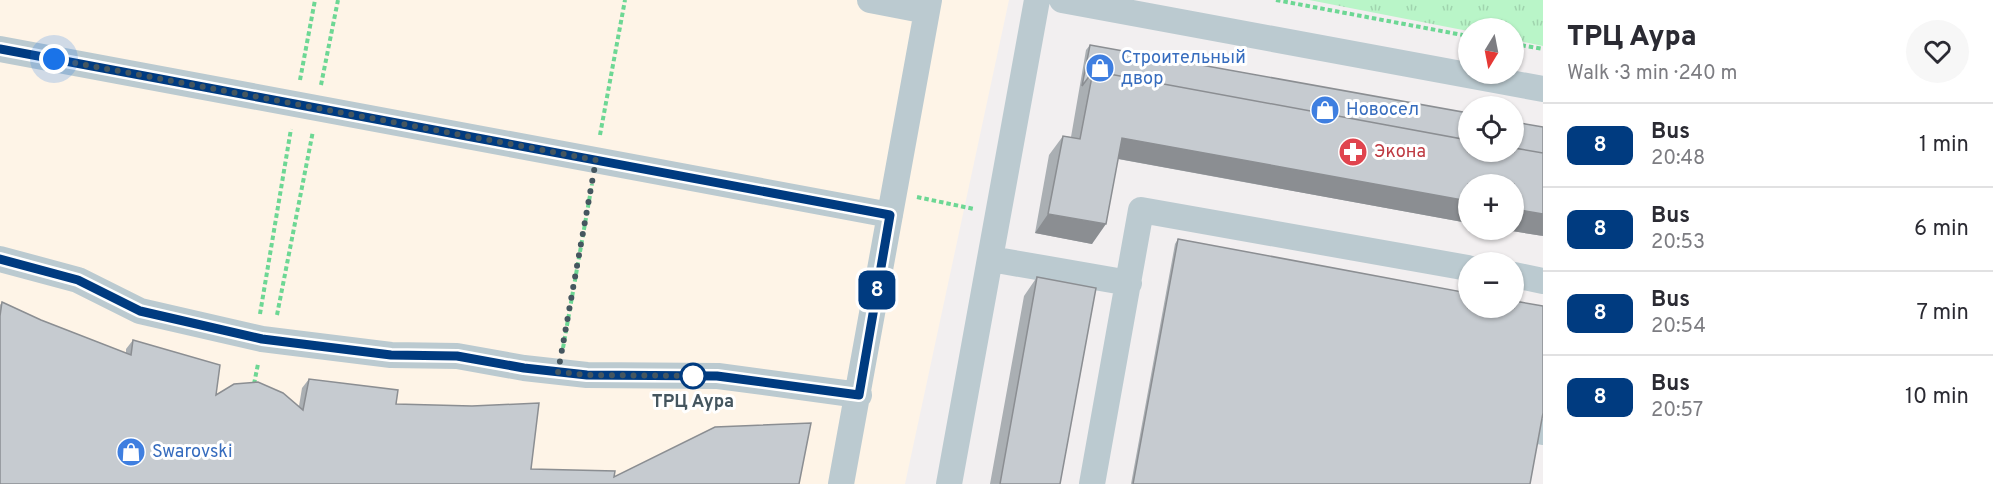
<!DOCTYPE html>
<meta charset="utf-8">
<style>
:root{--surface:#fff;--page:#f7f7f7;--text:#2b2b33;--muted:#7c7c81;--line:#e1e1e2}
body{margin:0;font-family:Overpass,sans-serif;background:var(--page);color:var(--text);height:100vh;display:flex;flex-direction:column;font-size:22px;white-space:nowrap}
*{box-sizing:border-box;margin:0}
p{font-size:20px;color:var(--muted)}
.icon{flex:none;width:33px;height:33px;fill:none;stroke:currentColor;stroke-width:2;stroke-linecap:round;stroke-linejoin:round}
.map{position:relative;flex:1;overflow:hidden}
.details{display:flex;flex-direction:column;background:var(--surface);width:450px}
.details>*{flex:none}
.badge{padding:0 12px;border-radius:9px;font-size:21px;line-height:39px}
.needle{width:39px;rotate:190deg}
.fabs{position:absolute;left:1458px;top:18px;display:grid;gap:12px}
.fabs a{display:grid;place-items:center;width:66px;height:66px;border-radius:50%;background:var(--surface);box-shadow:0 2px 4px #0004;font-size:30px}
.you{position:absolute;width:30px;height:30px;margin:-15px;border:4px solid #fff;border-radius:50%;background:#1a73e8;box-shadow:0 0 0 9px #1a73e833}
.map>.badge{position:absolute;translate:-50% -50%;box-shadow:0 0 0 3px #fff}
.round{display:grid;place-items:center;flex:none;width:63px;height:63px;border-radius:32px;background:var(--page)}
.head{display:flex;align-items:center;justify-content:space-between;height:102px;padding:0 24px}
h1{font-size:28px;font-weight:800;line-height:45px}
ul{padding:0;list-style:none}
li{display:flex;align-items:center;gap:18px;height:84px;padding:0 24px;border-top:2px solid var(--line)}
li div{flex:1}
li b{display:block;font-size:22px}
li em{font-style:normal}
li .badge{min-width:66px;font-weight:700;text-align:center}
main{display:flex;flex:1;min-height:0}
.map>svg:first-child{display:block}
</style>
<main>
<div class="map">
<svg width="1543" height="484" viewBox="0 0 1543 484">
<defs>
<pattern id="grass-tufts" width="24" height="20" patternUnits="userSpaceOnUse" patternTransform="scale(1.5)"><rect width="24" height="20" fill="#b9f5c8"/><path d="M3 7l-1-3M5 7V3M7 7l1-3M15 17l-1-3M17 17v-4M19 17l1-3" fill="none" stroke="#a0d4ae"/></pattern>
</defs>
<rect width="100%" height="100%" fill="#f2eff0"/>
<path fill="#fef4e7" d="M0,0H1009L905,484H0Z"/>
<path fill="url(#grass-tufts)" d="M1309,0H1543V46L1514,40V28H1468V31Z"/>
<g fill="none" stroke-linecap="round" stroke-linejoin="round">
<path stroke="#6dd794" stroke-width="4" stroke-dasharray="4.5 3" stroke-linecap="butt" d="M1276,0L1468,36
M1514,44L1543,49
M300,80L315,0
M321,85L338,0
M600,135L625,0
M917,197L974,209
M260,314L291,129
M277,315L313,131
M563,348L592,184
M254,384L258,364"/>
<path stroke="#bbcad0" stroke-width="26" d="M870,0L927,11
M1062,0L1543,89
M0,49L890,215
M0,259L78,280L140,311L262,339L391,355L457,356L524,368L587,375L718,376L859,395
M991,259L1129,283
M1514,275L1543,281
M1537,431L1543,432
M841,484L929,0
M949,484L1037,0
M1092,484L1141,210L1468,268"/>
</g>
<path fill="#aaafb3" d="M1090,45L1543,236L1506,230H1514L1468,223L1118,159L1092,244L1035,233L1049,155L1063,136L1071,137L1086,50Z
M1178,239L1530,484H1131L1175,244Z
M1037,277L1060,484H990L1024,296Z
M2,302L41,320L126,353V349L133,340L216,395L299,406L302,388L309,379L396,404L531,469L614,477L0,484V305Z"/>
<path fill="#8b8e92" d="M1122,138L1468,201V223L1108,157Z
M1514,209L1543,214V236L1506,230H1514Z
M1048,214L1106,224L1092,244L1035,233Z"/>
<path fill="#c6cbd0" stroke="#8b8e92" stroke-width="1.5" d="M1090,45L1468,113V140L1093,71L1082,86Z
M1093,71L1468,140V152H1514V148L1543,153V214L1514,209V184H1468V201L1122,138L1106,224L1048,214L1063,136L1080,139Z
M1514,122L1543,127V153L1514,148Z
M1178,239L1468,293V308H1514V301L1543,306V413L1530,484H1133Z
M1037,277L1096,288L1060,484H1000Z
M2,302L41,320L131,355L133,340L220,365L216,395L234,384L258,382L283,393L303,410L309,379L398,390L396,404L472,406L539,403L531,469L615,471L614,477L715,427L811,423L799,484H0V316Z"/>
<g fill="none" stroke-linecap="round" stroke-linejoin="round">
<g stroke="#fff" stroke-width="14">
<path id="line" d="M0,49L890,215L859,395L717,376L587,375L524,368L457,356L391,355L262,339L140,311L78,280L0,259"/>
</g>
<use href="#line" stroke="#003b80" stroke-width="9"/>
<path stroke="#45565f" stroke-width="6" stroke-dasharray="0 10.8" d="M54,59L596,160L558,372L587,375L697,376H693"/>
</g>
<defs>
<g id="shop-disc" transform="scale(1.5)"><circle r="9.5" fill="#3f7fe0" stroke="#fff"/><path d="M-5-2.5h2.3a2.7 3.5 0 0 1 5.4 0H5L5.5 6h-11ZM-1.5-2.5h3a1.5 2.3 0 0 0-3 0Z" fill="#fff"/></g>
<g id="pharmacy-disc" transform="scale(1.5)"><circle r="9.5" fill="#e0444e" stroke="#fff"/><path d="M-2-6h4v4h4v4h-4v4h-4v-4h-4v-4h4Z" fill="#fff"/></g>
</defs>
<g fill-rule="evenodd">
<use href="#shop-disc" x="1100" y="68"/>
<use href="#shop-disc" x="1325" y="110"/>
<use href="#pharmacy-disc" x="1353" y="152"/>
<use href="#shop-disc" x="131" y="452"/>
</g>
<circle fill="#fff" stroke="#003b80" stroke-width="3" cx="693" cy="376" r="12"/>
<g text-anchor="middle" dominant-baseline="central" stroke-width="6" stroke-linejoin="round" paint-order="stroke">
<g font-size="18" fill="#366cbe" stroke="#fff" text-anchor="start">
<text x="1121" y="58">Строительный<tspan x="1121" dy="21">двор</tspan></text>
<text x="1346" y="110">Новосел</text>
<text x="152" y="452">Swarovski</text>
</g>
<g font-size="18" fill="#be3a42" stroke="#fff" text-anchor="start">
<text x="1374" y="152">Экона</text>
</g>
<g font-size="18" font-weight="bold" fill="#45565f" stroke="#fff">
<text x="693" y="402">ТРЦ Аура</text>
</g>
</g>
</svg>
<div class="fabs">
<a><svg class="needle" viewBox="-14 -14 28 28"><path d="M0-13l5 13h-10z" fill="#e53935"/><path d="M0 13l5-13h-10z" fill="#7c7c81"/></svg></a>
<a><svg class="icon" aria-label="locate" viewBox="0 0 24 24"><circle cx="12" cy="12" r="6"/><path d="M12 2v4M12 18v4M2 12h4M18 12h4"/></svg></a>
<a>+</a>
<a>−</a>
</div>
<div class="you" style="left:54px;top:59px"></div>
<b class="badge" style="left:877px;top:290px;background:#003b80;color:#fff">8</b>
</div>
<section class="details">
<div class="head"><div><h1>ТРЦ Аура</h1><p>Walk · 3 min · 240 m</p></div><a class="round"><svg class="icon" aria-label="heart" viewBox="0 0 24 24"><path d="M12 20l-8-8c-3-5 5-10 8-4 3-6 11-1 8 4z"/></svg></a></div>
<ul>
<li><span class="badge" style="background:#003b80;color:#fff">8</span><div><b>Bus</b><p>20:48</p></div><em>1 min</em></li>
<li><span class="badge" style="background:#003b80;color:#fff">8</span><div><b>Bus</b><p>20:53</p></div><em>6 min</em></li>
<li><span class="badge" style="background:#003b80;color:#fff">8</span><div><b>Bus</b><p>20:54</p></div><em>7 min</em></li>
<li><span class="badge" style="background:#003b80;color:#fff">8</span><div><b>Bus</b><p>20:57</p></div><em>10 min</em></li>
</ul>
</section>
</main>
